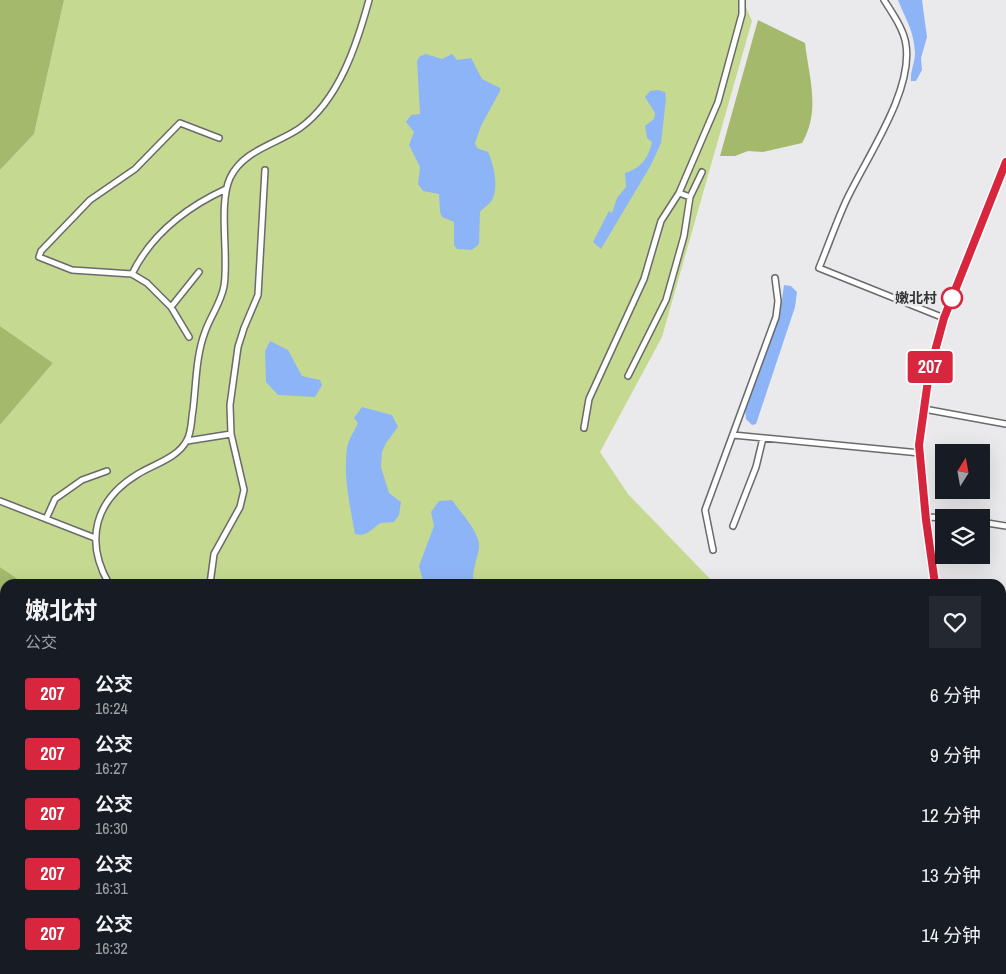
<!DOCTYPE html>
<html lang="zh">
<meta charset="utf-8">
<style>
:root{--surface:#171b24;--page:#242831;--text:#f1f3f6;--muted:#9ea1a6}
body{margin:0;font-family:"Archivo Narrow","Noto Sans SC",sans-serif;background:var(--page);color:var(--text);height:100vh;display:flex;flex-direction:column;font-size:19px;white-space:nowrap}
*{box-sizing:border-box;margin:0}
p{font-size:16px;color:var(--muted)}
.icon{flex:none;width:28px;height:28px;fill:none;stroke:currentColor;stroke-width:2;stroke-linecap:round;stroke-linejoin:round}
.map{position:relative;flex:1;overflow:hidden}
.sheet{position:absolute;left:0px;top:579px;width:1006px;height:396px;display:flex;flex-direction:column;background:var(--surface);border-radius:15px 15px 0 0;box-shadow:0 5px 20px #0002}
.sheet>*{flex:none}
.badge{padding:0 10px;border-radius:4px;font-size:18px;line-height:32px}
.needle{width:32px;rotate:11deg}
.controls{position:absolute;left:935px;top:444px;display:grid;gap:10px}
.controls a{display:grid;place-items:center;width:55px;height:55px;border-radius:0px;background:var(--surface);box-shadow:0 5px 20px #0002;font-size:25px}
.map>.badge{position:absolute;translate:-50% -50%;box-shadow:0 0 0 2px #fff}
.round{display:grid;place-items:center;flex:none;width:52px;height:52px;border-radius:0px;background:var(--page)}
.head{display:flex;align-items:center;justify-content:space-between;height:85px;padding:0 25px}
h1{font-size:24px;font-weight:700;line-height:38px}
ul{padding:0;list-style:none}
li{display:flex;align-items:center;gap:15px;height:60px;padding:0 25px}
li div{flex:1}
li b{display:block;font-size:19px}
li em{font-style:normal}
li .badge{min-width:55px;font-weight:700;text-align:center}
.map>svg:first-child{display:block}
</style>
<div class="map">
<svg width="1006" height="974" viewBox="0 0 1006 974">
<rect width="100%" height="100%" fill="#eaeaec"/>
<path fill="#d9dde5" d="M117,970H224L223,974H122Z"/>
<path fill="#c5da90" d="M64,0H743L752,21L662,337L600,452L628,494L715,584H25L0,567V425L53,363L0,326V170L34,134Z
M248,970H599L596,974H247Z"/>
<path fill="#a4b96b" d="M0,0H64L34,134L0,170Z
M758,20L805,43C809,78 821,110 802,143L763,152L748,151L735,156H720Z
M0,326L53,363L0,425Z
M0,567L25,584H5V677H0Z"/>
<path fill="#8eb4f8" d="M898,0H922L927,37L921,58L922,70L916,81H911C910,71 915,63 915,53C914,31 906,20 898,0Z
M426,54L442,59L452,54L457,60L471,58L482,79L500,88V91L481,126L475,143L477,148L488,152C494,165 499,187 492,200C490,204 483,208 480,212L479,244L472,250L457,249L454,245V222L442,217L440,212L439,194L423,191L418,184L420,167L409,145L414,132L406,122L411,115L420,114L417,61L420,56Z
M658,90L665,92L666,99L661,143L651,165L601,249L593,242L609,211L612,213L617,198L626,187L625,173C641,168 648,159 652,142L647,138L645,126L654,119L655,113L645,97L650,91Z
M784,285L791,286L797,292L795,307L756,424L752,425L746,419L745,410L780,314Z
M270,341L288,350L302,376L320,380L322,385L315,397L278,395L266,382L265,351Z
M362,407L392,415L398,427L386,443L382,452L381,467L389,493L401,502L399,515L394,522L381,523C370,529 369,537 355,534C350,506 343,476 347,448C348,440 355,430 358,423L354,418Z
M452,500C460,512 481,533 479,548C477,561 471,571 474,584H424L419,566L434,526L431,512L439,501Z"/>
<g fill="none" stroke-linecap="round" stroke-linejoin="round">
<g stroke="#696a6b" stroke-width="8">
<path id="minor" d="M884,0C892,13 904,29 906,45C913,92 866,158 846,201C836,223 828,246 819,268L944,318
M690,197L702,172
M132,274C151,235 187,207 226,189
M171,307L199,272
M189,337L171,307L147,283L132,274L72,270L39,257L41,251L90,200L135,169L180,123L219,138
M628,376L666,300L684,236L690,197L679,193
M924,409L1006,424
M584,428L589,399L644,279L661,221L679,193L718,102L742,14V0
M733,435L920,453
M187,441L231,434
M0,501L95,538
M926,517L948,518
M46,519L55,499L82,480L107,471
M981,522L1006,526
M733,526L756,467L763,438
M713,550L705,510L776,317L778,301L775,278
M109,584C84,540 95,500 138,474C154,464 178,458 187,440C192,431 191,420 193,410C196,385 196,355 205,332C210,317 221,303 224,286C229,256 218,204 230,178C243,150 277,144 300,128C339,100 357,44 369,0
M210,584L214,554L240,507L244,490L231,434L230,405L238,347L244,328L258,295L265,170
M935,584L926,520L919,445L929,373L944,318L1006,162
M1001,804L1006,811
M1001,870L1006,868
M0,901L5,904
M110,970L116,974
M225,974L226,970
M261,974L262,970
M820,974L826,970"/>
</g>
<g stroke="#8e5c69" stroke-width="10">
<path id="primary" d="M1001,829L1006,828
M1001,850L1006,848
M1001,859L1006,858
M738,974L743,970
M757,974L763,970
M774,974L780,970
M798,974L804,970"/>
</g>
<use href="#minor" stroke="#fff" stroke-width="5"/>
<use href="#primary" stroke="#d8aab6" stroke-width="8"/>
</g>
<g fill="none" stroke-linecap="round" stroke-linejoin="round">
<g stroke="#fff" stroke-width="11">
<path id="line" d="M935,584L926,520L919,445L929,373L944,318L1006,162"/>
</g>
<use href="#line" stroke="#d7263d" stroke-width="8"/>
</g>
<circle fill="#fff" stroke="#d7263d" stroke-width="2.5" cx="952" cy="298" r="10"/>
<g text-anchor="middle" dominant-baseline="central" stroke-width="5" stroke-linejoin="round" paint-order="stroke">
<g font-size="14" font-weight="bold" fill="#343435" stroke="#eaeaec" text-anchor="end">
<text x="937" y="298">嫩北村</text>
</g>
</g>
</svg>
<div class="controls">
<a><svg class="needle" viewBox="-14 -14 28 28"><path d="M0-13l5 13h-10z" fill="#e53935"/><path d="M0 13l5-13h-10z" fill="#9ea1a6"/></svg></a>
<a><svg class="icon" aria-label="layers" viewBox="0 0 24 24"><path d="M12 4l9 5-9 5-9-5zM3 14l9 5 9-5"/></svg></a>
</div>
<b class="badge" style="left:930px;top:367px;background:#d7263d;color:#fff">207</b>
<section class="sheet">
<div class="head"><div><h1>嫩北村</h1><p>公交</p></div><a class="round"><svg class="icon" aria-label="heart" viewBox="0 0 24 24"><path d="M12 20l-8-8c-3-5 5-10 8-4 3-6 11-1 8 4z"/></svg></a></div>
<ul>
<li><span class="badge" style="background:#d7263d;color:#fff">207</span><div><b>公交</b><p>16:24</p></div><em>6 分钟</em></li>
<li><span class="badge" style="background:#d7263d;color:#fff">207</span><div><b>公交</b><p>16:27</p></div><em>9 分钟</em></li>
<li><span class="badge" style="background:#d7263d;color:#fff">207</span><div><b>公交</b><p>16:30</p></div><em>12 分钟</em></li>
<li><span class="badge" style="background:#d7263d;color:#fff">207</span><div><b>公交</b><p>16:31</p></div><em>13 分钟</em></li>
<li><span class="badge" style="background:#d7263d;color:#fff">207</span><div><b>公交</b><p>16:32</p></div><em>14 分钟</em></li>
</ul>
</section>
</div>
